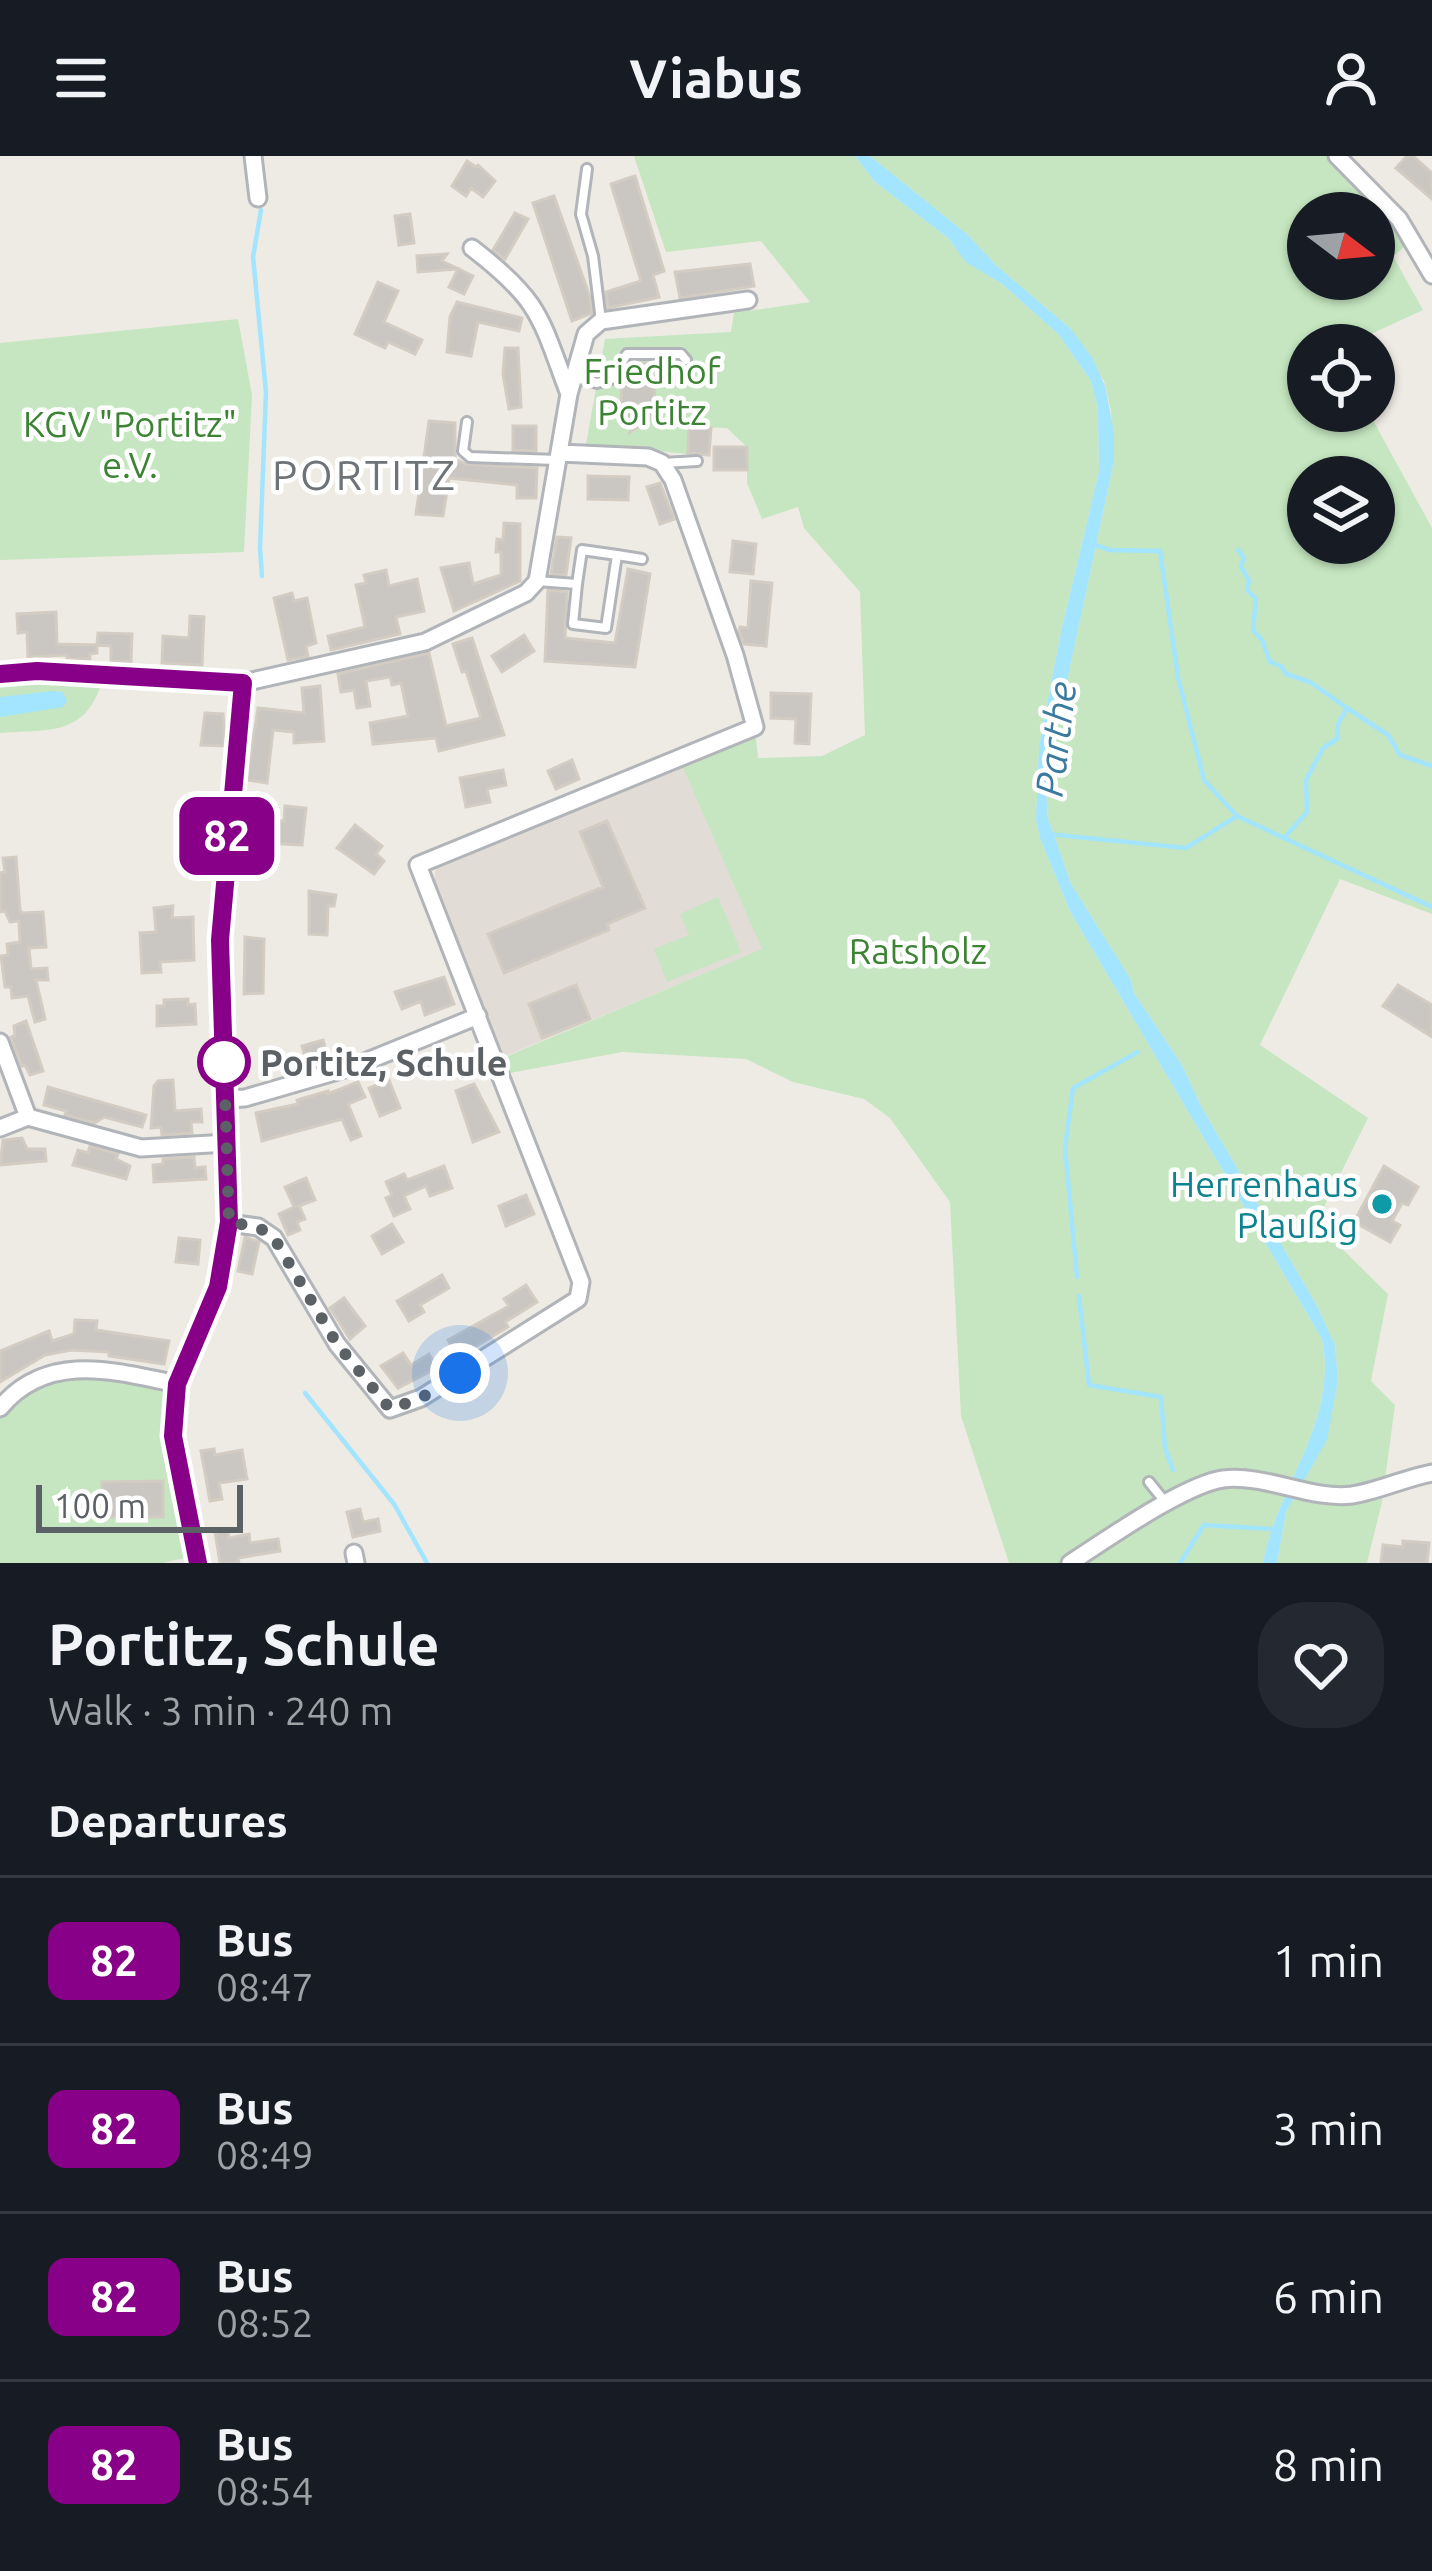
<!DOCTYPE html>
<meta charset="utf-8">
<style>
:root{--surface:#171b24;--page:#242831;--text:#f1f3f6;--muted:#9ea1a6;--line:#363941}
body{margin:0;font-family:Ubuntu,sans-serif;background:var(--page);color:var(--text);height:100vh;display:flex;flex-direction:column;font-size:45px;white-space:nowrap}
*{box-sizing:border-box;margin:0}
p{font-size:39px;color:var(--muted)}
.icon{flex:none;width:66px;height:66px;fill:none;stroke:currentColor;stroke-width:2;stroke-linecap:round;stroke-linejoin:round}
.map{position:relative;height:1407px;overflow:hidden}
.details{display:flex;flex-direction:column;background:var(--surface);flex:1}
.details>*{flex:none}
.badge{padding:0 24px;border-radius:18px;font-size:42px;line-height:78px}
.needle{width:78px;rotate:106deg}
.fabs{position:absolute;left:1287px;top:36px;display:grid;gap:24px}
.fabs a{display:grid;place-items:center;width:108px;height:108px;border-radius:50%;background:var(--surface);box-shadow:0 3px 9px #0004;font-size:60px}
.scale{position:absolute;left:36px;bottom:30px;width:207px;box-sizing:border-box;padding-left:12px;border:6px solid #5c6165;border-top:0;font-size:33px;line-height:42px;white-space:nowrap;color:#5c6165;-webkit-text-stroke:9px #fff;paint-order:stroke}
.you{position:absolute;width:60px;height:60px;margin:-30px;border:9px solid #fff;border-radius:50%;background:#1a73e8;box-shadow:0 0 0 18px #1a73e833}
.map>.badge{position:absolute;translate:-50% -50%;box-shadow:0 0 0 6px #fff}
h2{padding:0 48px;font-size:45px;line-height:108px}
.round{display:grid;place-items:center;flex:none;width:126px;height:126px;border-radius:48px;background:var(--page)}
.summary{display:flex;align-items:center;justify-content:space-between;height:204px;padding:0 48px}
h1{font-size:57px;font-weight:700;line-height:90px}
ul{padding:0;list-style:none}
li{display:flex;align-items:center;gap:36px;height:168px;padding:0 48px;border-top:3px solid var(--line)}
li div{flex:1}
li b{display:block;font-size:45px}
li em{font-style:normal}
li .badge{min-width:132px;font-weight:700;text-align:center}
header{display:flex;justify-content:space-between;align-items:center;height:156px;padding:0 48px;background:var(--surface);font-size:54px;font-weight:700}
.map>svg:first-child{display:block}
</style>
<header><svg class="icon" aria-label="menu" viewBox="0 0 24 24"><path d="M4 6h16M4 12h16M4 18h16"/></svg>Viabus<svg class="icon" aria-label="person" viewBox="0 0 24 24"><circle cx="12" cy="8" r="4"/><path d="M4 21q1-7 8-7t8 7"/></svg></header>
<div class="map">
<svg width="1432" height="1407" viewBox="0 0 1432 1407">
<rect width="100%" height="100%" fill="#eeebe4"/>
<path fill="#e1dcd5" d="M750,578L775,788L503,901L434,723L436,713L442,706Z"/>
<path fill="#c5e6c0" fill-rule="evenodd" d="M634,0H855L875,26L948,82L966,105L1002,128L1059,179L1091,225L1098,252L1099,316L1061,476L1039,591L1036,663L1040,682L1070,755L1322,1183C1339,1265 1277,1330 1263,1407H1009L961,1260L950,1046L890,962L864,943L793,926L746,903L622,896L510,917L505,901L762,793L679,602L755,571L758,602L822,600L865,579L860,436L804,372L798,351L762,363L747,327V291L727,272L690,271L688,298L586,288L605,183L731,176L734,157L810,146L761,85L666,96Z
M870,0H1330L1384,52L1407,89L1393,100L1423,154L1347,189H1308V255H1368L1432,372V758L1340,723L1260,889L1368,962L1316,1067L1388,1138L1371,1225L1395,1249L1382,1346L1367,1407H1277L1286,1356L1326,1284L1338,1225L1335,1189L1316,1148L1201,950L1182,909L1134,837L1130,822L1071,728L1048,662L1046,636L1051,600L1114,305L1111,255L1104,225L1071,173L998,111L967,78ZM1308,57H1374V123H1308ZM1308,321H1374V387H1308Z
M238,163L252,239L244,396L0,404V187Z
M33,525L79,526L100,532C82,581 45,573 0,577V529Z
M718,741L741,796L667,826L654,793L689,779L680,758Z
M86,1215L165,1231L169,1244L167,1282L189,1401L163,1407H0V1261L29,1233Z"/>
<path fill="#a3e4ff" d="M855,0H870L967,78L998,111L1071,173L1093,203L1105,230L1114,276V305L1051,600L1046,636L1048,662L1071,728L1130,822L1134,837L1182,909L1201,950L1316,1148L1335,1189L1338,1225L1327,1284L1286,1356L1277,1407H1263C1277,1330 1339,1265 1322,1183L1070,755L1040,682L1036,663L1039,591L1061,476L1099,316L1098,252L1091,225L1059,179L1002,128L966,106L948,82L875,26Z
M52,535L63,536L67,545L63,551L0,561V541Z"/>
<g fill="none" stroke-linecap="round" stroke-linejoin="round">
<path stroke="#a3e4ff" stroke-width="4.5" d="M261,54L253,101L266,236L260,392L262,420
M1095,389L1110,394L1160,395L1178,521L1204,624L1237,660
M1238,394L1244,402L1241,410L1249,425L1247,434L1256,443L1253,474L1262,484L1270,506L1281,510L1286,518L1310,526L1347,552
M1048,678L1186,692L1237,660L1432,751
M1285,681L1307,656L1306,624L1323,592L1337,583L1338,568L1347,552L1388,579L1400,599L1432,610
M1077,1121L1065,992L1073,932L1138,896
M1079,1140L1089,1229L1161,1241L1165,1292L1173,1314
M305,1237L394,1348L427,1407
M1180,1407L1204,1369L1273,1373"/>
</g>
<path fill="#cac6c1" stroke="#d3ccc2" stroke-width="3" d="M1407,0H1413L1432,17V43L1396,12Z
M467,5L476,11L478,9L495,25L483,41L471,32L466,40L452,30Z
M635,20L664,115L653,119L659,141L608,152L606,136L641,125L611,28Z
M554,40L590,141L592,157L572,165L533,47Z
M515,57L528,63L505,103L493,94Z
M410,58L414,87L399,89L395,60Z
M447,98L442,105L473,120L464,138L449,131L458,113L418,116L417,100Z
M750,108L754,130L680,142L675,116Z
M378,126L398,135L384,166L422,184L415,198L388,186L385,192L355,178Z
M457,146L522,162L519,175L478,166L471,200L447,196L450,161Z
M505,192H518L521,251L509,253L503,218Z
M632,207H646L655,221L654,256L651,263L630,276L635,263L624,262L621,252L622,222Z
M429,265L455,267V303L466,308L537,312L536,342H517V329L449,322L443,360L416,358Z
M513,270H536V295L513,294Z
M689,271L711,272L709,299L688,297Z
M714,291H747V314H714Z
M588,320L629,321L628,344L588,343Z
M660,327L674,363L660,368L647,331Z
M504,367L520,368V425L454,455L441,412L469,407L473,428L501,419V396H496L497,383L503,384Z
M557,381L571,382L566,419L551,418Z
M733,385L756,388L753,418L730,416Z
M628,413L650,418L635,511L545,505L548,434L567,436L565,482L615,487Z
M386,414L389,430L417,423L424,455L396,461L400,478L331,494L328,480L365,471L356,429L366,427L364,419Z
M751,425L772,427L766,490L744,488L739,476L740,471L748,472Z
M292,437L294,445L307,442L316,487L306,490L308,500L288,504L274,442Z
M56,456L57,488L97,489V497L90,498V503H67V499L28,501L27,476L18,477L17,458Z
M190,460L204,461L202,509L162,507L163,480L189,482Z
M98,477L132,478L131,506L111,505V490L97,489Z
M524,479L534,495L502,516L492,500Z
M472,482L504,579L439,595L436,582L373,588L370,567L408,560L401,527L392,529L390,521L366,525L370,550L357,552L354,534L341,536L338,518L429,497L446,570L481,562L466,515L462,516L453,488Z
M320,530L324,585L294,587V576L273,574L267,627L247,624L258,552L304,557L302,532Z
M771,537L811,538L809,588L795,587L796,563L771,562Z
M205,557L223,558L225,590L201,589Z
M572,604L579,623L556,633L548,615Z
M503,614L506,629L487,633L490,646L466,651L460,622Z
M193,638L218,641L214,676L202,674L203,667H196L197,652H191Z
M244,646L264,649L262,663L284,665L285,650L306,652L302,689L261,687L260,698L240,695Z
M607,665L645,752L607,768L609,774L504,817L488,778L603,731L580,676Z
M355,669L382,690L376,698L384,705L374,718L337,692Z
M16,701L20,754L22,757L43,756L46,791L29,792L31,813L47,812L48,824H36L45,863L35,866L28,840L12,842L11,831H5L1,800L8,799L7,788L20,786L19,765L10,766L5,755L0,756V717L5,716L3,702Z
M309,735L336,739L334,750H328L327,779L309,778Z
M173,750L172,762L193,761L194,804L160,806L161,816L142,817L140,777L156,776L154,752Z
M245,781L264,783L263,837L244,838Z
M444,821L454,848L425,859L421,845L402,853L395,836Z
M576,829L590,863L542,882L529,848Z
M1398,829L1432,849V881L1383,850Z
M188,843V849L195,848L196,868L157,870V850H164V844Z
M26,865L43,915L30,919L25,909L22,910L11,881L15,880L14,870Z
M323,884L329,905L308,911L302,890Z
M173,924L175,955L201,953L202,966H191L192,977L162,979L161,971L151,972L154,930L158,925Z
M389,924L400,952L380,960L369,932Z
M358,926L365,941L348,948L361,980L351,984L342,963L262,985L256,957L298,948L297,944L328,935V938Z
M474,928L499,976L473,986L456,935Z
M48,931L146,959L142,971L104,961L95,967L65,959L66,955L44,949Z
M22,982L27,993H45L46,1005L0,1009L3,984Z
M90,990L118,998L116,1003L130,1010L126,1023L73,1009L78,994L88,997Z
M194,1001L195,1012L205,1011L206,1023L154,1026L153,1009L163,1008V1003Z
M444,1010L452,1032L430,1040L426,1030L404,1040L410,1053L394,1060L386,1042L392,1039L386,1026L404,1018L407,1024Z
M1384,1010L1418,1031L1408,1049L1402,1047L1392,1065L1400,1069L1390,1086L1354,1066Z
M306,1022L315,1044L299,1050L305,1063L297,1066L300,1074L288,1079L279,1058L294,1051L285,1031Z
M526,1039L534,1058L506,1070L499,1050Z
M392,1068L403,1086L382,1098L372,1080Z
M245,1081L259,1086L252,1118L238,1115Z
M179,1082L200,1084L198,1108L176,1106Z
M442,1119L449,1132L420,1149L424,1156L409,1165L397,1145Z
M526,1129L537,1146L505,1166L508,1171L458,1201L448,1184L509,1150L504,1143Z
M344,1142L365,1170L350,1183L330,1152Z
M75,1164L97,1165L96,1174L169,1185L164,1208L109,1200V1196L71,1194L45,1199L0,1226V1195L49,1175L52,1185L74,1178Z
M403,1197L411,1209L429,1198L437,1212L398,1232L381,1210Z
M214,1293L215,1299L242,1294L247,1323L219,1327L222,1343L210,1345L201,1295Z
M163,1325V1361H103L102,1326Z
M360,1353L363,1366L378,1363L380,1375L353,1381L347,1356Z
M228,1374L229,1382L249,1378L250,1387L278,1383L280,1395L238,1402L239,1407H220L215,1376Z
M1403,1385L1429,1387L1427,1407H1381L1383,1389L1403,1391Z"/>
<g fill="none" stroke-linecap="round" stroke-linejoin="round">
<g stroke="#b1b5b9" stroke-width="14">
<path id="lane" d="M587,13L581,58L593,100L601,165
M576,222L597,227L612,223L627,198H681L686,204
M467,266L463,295L470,301L557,304
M663,307L697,305
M537,425L577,428L573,468L606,472L617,399L642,403
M577,428L582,394L617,399
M1149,1326L1166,1347"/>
</g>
<g stroke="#b1b5b9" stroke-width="21">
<path id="street" d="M253,0L258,42
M1337,0L1399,63L1432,119
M472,92C541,145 540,161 569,238
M0,517L36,515L243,527L425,486L526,437L537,425L569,238L586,178L601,165L748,144
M0,886L28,961
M227,943L245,942L355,910L478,860
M0,972L28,961L141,992L228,987
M229,1067L258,1071L274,1082L337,1188L390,1253L421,1242L578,1143L581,1126L418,709L755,571L735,499L673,324L662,307L648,301L560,297
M0,1252C47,1195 115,1215 177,1228
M354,1397L356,1407
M198,1407L173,1279L177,1228L218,1131L229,1067L220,784L243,527
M1070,1407C1106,1384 1183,1329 1223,1323C1267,1318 1309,1344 1352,1339C1378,1335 1405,1322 1432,1317"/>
</g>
<use href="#lane" stroke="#fff" stroke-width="8"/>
<use href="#street" stroke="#fff" stroke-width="15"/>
</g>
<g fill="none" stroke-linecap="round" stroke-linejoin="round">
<g stroke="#fff" stroke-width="27">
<path id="line" d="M0,518L37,515L243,527L220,784L229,1066L218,1131L177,1228L173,1280L198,1407"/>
</g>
<use href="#line" stroke="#808" stroke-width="18"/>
<path stroke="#5c6165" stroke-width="12" stroke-dasharray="0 21.6" d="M224,906L229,1066L258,1071L274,1082L337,1188L390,1253L421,1242L460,1217"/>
</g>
<circle fill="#fff" stroke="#808" stroke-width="6" cx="224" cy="906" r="24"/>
<circle fill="#0f9aa8" stroke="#fff" stroke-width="4.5" cx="1382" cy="1048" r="12"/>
<g text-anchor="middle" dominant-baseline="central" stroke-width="9" stroke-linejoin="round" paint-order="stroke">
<g font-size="36" fill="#3c8334" stroke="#fff">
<text x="652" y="214">Friedhof<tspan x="652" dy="41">Portitz</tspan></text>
<text x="130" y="267">KGV "Portitz"<tspan x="130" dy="41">e.V.</tspan></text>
<text x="918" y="794">Ratsholz</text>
</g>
<g font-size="36" font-weight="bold" fill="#5c6165" stroke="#fff" text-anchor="start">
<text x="260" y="906">Portitz, Schule</text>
</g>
<g font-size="36" fill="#0d838f" stroke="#fff" text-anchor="end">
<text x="1358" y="1027">Herrenhaus<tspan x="1358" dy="41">Plaußig</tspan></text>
</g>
<g font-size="39" font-style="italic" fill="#3b7a9f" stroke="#fff">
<text transform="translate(1055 583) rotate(-83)">Parthe</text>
</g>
<g font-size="42" letter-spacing="3" fill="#6d7377" stroke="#fff">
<text x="365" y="318">PORTITZ</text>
</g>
</g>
</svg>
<div class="fabs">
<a><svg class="needle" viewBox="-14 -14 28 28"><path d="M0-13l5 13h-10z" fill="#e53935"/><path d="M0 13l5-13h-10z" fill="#9ea1a6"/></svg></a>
<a><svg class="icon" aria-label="locate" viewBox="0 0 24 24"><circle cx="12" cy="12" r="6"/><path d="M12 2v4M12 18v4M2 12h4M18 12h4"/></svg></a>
<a><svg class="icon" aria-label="layers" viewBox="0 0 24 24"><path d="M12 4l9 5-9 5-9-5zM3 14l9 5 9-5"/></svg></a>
</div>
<div class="scale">100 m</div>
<div class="you" style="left:460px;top:1217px"></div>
<b class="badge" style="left:227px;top:680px;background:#808;color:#fff">82</b>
</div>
<section class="details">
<div class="summary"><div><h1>Portitz, Schule</h1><p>Walk · 3 min · 240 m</p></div><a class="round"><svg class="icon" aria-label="heart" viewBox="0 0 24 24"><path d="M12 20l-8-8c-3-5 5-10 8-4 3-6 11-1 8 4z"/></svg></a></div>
<h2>Departures</h2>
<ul>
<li><span class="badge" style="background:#808;color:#fff">82</span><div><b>Bus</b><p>08:47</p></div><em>1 min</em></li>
<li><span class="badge" style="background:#808;color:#fff">82</span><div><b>Bus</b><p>08:49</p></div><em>3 min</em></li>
<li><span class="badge" style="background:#808;color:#fff">82</span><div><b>Bus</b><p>08:52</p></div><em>6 min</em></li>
<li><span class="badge" style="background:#808;color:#fff">82</span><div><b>Bus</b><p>08:54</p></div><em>8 min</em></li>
</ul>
</section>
